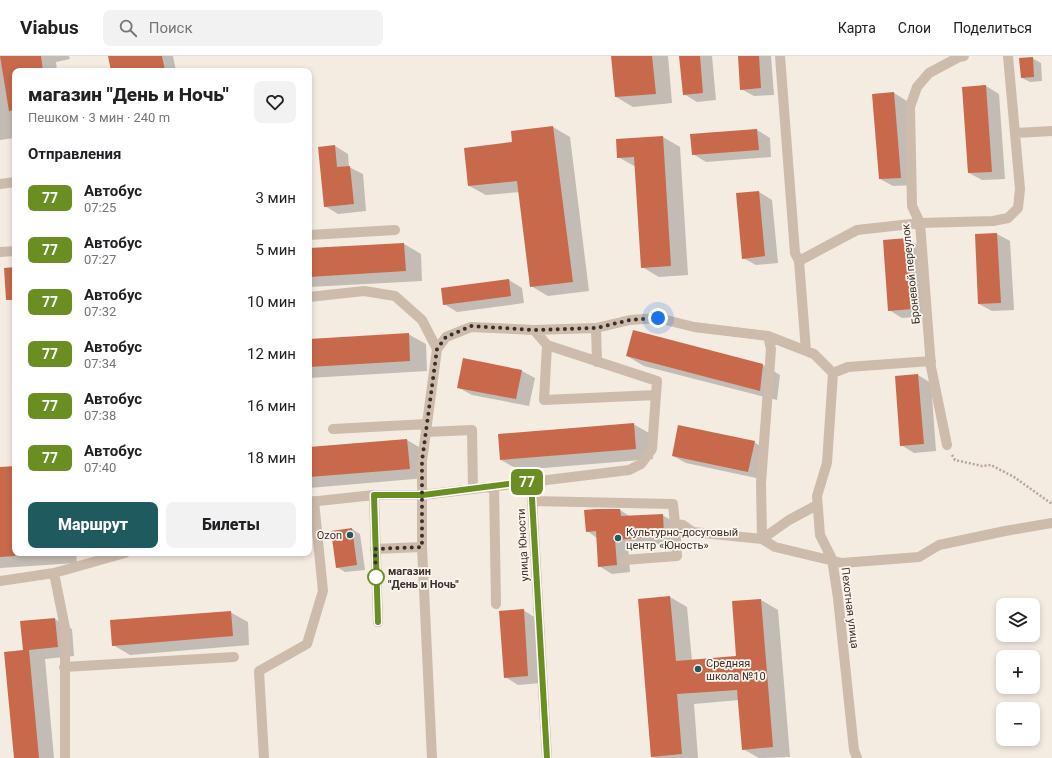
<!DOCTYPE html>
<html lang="ru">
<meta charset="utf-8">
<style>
:root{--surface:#fff;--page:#f2f2f2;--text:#202124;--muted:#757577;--line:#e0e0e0;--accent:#1f5a5e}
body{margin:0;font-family:Roboto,sans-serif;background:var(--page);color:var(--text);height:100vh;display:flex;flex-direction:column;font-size:15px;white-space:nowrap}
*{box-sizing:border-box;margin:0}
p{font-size:13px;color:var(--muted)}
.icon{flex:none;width:22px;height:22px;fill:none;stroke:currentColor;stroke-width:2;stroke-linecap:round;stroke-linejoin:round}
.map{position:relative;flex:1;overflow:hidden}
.side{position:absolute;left:12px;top:12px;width:300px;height:488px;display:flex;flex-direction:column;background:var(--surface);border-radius:8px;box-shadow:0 2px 6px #0003}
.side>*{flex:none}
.badge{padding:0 8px;border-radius:6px;font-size:14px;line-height:26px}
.fabs{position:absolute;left:996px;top:542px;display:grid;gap:8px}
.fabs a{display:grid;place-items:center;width:44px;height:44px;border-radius:8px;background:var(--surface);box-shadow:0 2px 6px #0003;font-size:20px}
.you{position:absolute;width:20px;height:20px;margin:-10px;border:3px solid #fff;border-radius:50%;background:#1a73e8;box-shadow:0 0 0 6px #1a73e833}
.map>.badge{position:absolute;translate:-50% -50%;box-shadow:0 0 0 2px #fff}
h2{padding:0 16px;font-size:15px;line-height:36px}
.round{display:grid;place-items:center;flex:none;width:42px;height:42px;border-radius:8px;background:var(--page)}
.head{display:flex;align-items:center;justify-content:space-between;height:68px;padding:0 16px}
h1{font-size:19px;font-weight:800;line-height:30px}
.action{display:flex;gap:8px;margin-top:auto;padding:8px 16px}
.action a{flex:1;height:46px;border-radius:8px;background:var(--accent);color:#fff;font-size:16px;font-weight:800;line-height:46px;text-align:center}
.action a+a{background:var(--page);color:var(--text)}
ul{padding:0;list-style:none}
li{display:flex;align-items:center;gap:12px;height:52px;padding:0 16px}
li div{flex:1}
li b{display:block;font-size:15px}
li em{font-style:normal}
li .badge{min-width:44px;font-weight:700;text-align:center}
header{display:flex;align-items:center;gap:24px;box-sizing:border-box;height:56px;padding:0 20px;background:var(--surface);border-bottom:1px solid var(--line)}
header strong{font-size:19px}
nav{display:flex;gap:22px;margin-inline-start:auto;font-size:14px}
.search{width:280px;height:36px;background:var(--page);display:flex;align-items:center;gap:10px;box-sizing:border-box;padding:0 14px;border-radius:8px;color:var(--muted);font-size:15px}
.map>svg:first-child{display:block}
</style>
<header>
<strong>Viabus</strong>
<div class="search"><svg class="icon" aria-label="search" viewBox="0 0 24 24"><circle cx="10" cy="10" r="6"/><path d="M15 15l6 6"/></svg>Поиск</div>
<nav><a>Карта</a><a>Слои</a><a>Поделиться</a></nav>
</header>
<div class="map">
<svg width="1052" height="702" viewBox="0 0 1052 702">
<rect width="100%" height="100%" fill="#f4ebe1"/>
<path fill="#0003" d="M0,0H69L70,3L56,6L57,15H15V86L14,82L0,84Z
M109,0H173L176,15H112Z
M612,0H668L672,47L633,51L616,41Z
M680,0H712L716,44L697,46L684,38Z
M739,0H771L774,39L754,40L741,33Z
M1032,2L1041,7L1042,25L1030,26L1022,22Z
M986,30L999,38L1005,123L982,124L969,117Z
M894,37L907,45L914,129L893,130L880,123Z
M553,71L570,81L589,235L548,240L531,230L520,136L486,139L469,130L514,87L512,76Z
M757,74L770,82L771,101L706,106L693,98Z
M663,81L680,91L688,219L659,221L642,211L636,111L618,101Z
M335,90L348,98L349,111L363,118L366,155L338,158L325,150Z
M759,136L772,144L778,207L756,209L743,202Z
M997,178L1010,185L1014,254L992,255L979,248Z
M908,183L921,191L926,260L902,262L889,254Z
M404,188L421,198L422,225L309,231V193Z
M509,224L522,232L524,247L457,256L444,248Z
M634,275L763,309L780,319L777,344L644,310L627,300Z
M408,278L426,288L427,315L309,322V284Z
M522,315L535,322L529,350L472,339L459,332Z
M918,319L931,327L936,395L914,397L901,389L896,321Z
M633,368L651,378L653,403L519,414L501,404Z
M407,384L424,394L426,422L309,432V392Z
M754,386L767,394L761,423L686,407L673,400Z
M15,411V497H76L77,507L0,512V412Z
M620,454L631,461L662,459L675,466L677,487L628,490L630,516L612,518L599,510L597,482L587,475Z
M352,473L360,478L365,514L345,516L337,511Z
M670,541L687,551L692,605L737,601L733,546L761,544L778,554L790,701L759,702L743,693L739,644L694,648L698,702H655L651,700L640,544Z
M523,554L536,562L541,627L518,629L505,621Z
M230,556L248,566L249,589L130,599L113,589Z
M55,563L72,573L74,600L45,603L54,702H15L24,595Z"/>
<path fill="#c8694b" d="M0,0H41L43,15H15V54L9,55Z
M108,0H162L165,15H111Z
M611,0H652L656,38L615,41Z
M679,0H700L703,37L683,39Z
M738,0H759L761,32L740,34Z
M1033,1L1034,21L1021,22L1019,2Z
M986,29L992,116L968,117L962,31Z
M894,36L901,122L879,123L872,38Z
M553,70L573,226L530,231L517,125L468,130L464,92L512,86L511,75Z
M757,73L759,94L692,99L690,78Z
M663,80L671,210L641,212L634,101L617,102L616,83Z
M335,89L337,111L350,110L354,148L324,151L318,91Z
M759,135L765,200L742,203L736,137Z
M997,177L1001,247L978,248L975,178Z
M908,182L913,253L888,255L883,184Z
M404,187L406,215L309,221V192Z
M15,211V244H6L4,212Z
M509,223L511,240L443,249L441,232Z
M633,274L763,308L760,335L626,300Z
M409,277L410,305L309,311V283Z
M463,302L522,314L516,343L457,332Z
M918,318L924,388L900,390L895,320Z
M634,367L636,393L500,404L498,378Z
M678,369L755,385L748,416L672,400Z
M407,383L410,413L309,421V391Z
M15,410V500L0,501V411Z
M597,453H620L621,460L663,458L664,480L615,484L617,509L598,511L596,475L586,476L584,454Z
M352,472L357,509L336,512L331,475Z
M670,540L676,605L736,600L732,545L761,543L773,691L742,694L737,634L677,638L682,698L651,701L638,543Z
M524,553L528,620L504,622L499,555Z
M231,555L233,580L112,590L110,564Z
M55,562L58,591L29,594L39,702H14L4,596L23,594L20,565Z"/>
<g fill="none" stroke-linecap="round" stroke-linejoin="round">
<path stroke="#b9a596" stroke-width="2.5" stroke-dasharray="2 2" stroke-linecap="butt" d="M952,399L955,404L982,410L991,409L1014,421L1052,448"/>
<path stroke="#cdbbac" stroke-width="10" d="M780,0L795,197L799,205L806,295
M1015,77L1052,75
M0,128L15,126
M309,179L395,174
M0,196L15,195
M799,205L857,174L920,167L993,165L1008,162L1018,152L1020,133L1008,0
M309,241L364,235L395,240L422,264L437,293L422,405V491L432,702
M596,272L597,306
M547,289L544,344L656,339
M437,293L446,281L471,271L534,274L596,272L630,264L658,262L694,271L768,280L814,298L833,317L827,407L817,440L820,479L832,503L838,542L854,694L857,702
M833,317L848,311L931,305
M333,373L427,368
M426,376L472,374L473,433
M947,389L931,311L920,167L912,150L910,51L917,31L929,17L959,1L964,0
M531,425L547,702
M494,430L496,548
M374,439L378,566
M532,445L673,448L675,468L683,469L693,476L762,483L775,491L842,507L919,501L939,489L1005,475L1052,467
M309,446L374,439H423L629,414L641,408L652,393L657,325L547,289L534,274
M762,483L761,427L771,293L768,280
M762,483L789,464L817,449
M375,493L422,491
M624,504L677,500L675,468
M54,517L65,572V702
M0,525L54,517L125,497
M64,611L234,601
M264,702L259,615L307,588L323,535L314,445"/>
</g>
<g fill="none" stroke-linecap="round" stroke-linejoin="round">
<g stroke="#fff" stroke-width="9">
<path id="line" d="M378,566L374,439H423L531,425L547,702"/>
</g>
<use href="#line" stroke="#6b8e23" stroke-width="6"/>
<path stroke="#3b302b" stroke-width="4" stroke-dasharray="0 7.2" d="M376,521L375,493L422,491V405L437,293L446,281L471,270L534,274L596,272L630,264L658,262"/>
</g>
<g fill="#1f5a5e" stroke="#fbf5ee" stroke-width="1.5">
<circle cx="350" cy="479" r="4"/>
<circle cx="618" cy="482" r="4"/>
<circle cx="698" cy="613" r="4"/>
</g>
<circle fill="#fff" stroke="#6b8e23" stroke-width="2" cx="376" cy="521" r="8"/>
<g text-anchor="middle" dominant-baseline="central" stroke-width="3.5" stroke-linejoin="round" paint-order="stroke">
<g font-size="11" fill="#3b302b" stroke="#fbf5ee">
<text transform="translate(911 218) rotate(-96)">Броневой переулок</text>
<text transform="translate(523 489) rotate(-93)">улица Юности</text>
<text transform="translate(850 552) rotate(83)">Пехотная улица</text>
</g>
<g font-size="11" fill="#3b302b" stroke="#fbf5ee" text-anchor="start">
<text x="626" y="476">Культурно-досуговый<tspan x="626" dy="13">центр «Юность»</tspan></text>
<text x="342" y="479" text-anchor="end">Ozon</text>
<text x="706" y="607">Средняя<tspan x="706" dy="13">школа №10</tspan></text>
</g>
<g font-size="11" font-weight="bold" fill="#3b302b" stroke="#fbf5ee" text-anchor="start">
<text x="388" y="515">магазин<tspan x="388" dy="13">"День и Ночь"</tspan></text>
</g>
</g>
</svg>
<div class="fabs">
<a><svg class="icon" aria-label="layers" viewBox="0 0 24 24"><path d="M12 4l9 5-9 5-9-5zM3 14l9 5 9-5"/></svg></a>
<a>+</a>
<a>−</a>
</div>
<div class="you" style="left:658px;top:262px"></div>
<b class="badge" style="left:527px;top:426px;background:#6b8e23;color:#fff">77</b>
<section class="side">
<div class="head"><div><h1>магазин &quot;День и Ночь&quot;</h1><p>Пешком · 3 мин · 240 m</p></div><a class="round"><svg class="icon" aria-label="heart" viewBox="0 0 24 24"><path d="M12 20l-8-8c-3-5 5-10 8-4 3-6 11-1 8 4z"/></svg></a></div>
<h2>Отправления</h2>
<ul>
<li><span class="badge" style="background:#6b8e23;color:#fff">77</span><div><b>Автобус</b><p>07:25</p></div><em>3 мин</em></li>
<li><span class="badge" style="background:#6b8e23;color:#fff">77</span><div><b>Автобус</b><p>07:27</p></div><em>5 мин</em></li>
<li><span class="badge" style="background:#6b8e23;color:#fff">77</span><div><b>Автобус</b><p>07:32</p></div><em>10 мин</em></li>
<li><span class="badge" style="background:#6b8e23;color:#fff">77</span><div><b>Автобус</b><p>07:34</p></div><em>12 мин</em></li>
<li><span class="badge" style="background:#6b8e23;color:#fff">77</span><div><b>Автобус</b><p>07:38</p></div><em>16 мин</em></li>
<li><span class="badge" style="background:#6b8e23;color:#fff">77</span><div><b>Автобус</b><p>07:40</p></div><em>18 мин</em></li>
</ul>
<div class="action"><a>Маршрут</a><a>Билеты</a></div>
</section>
</div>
